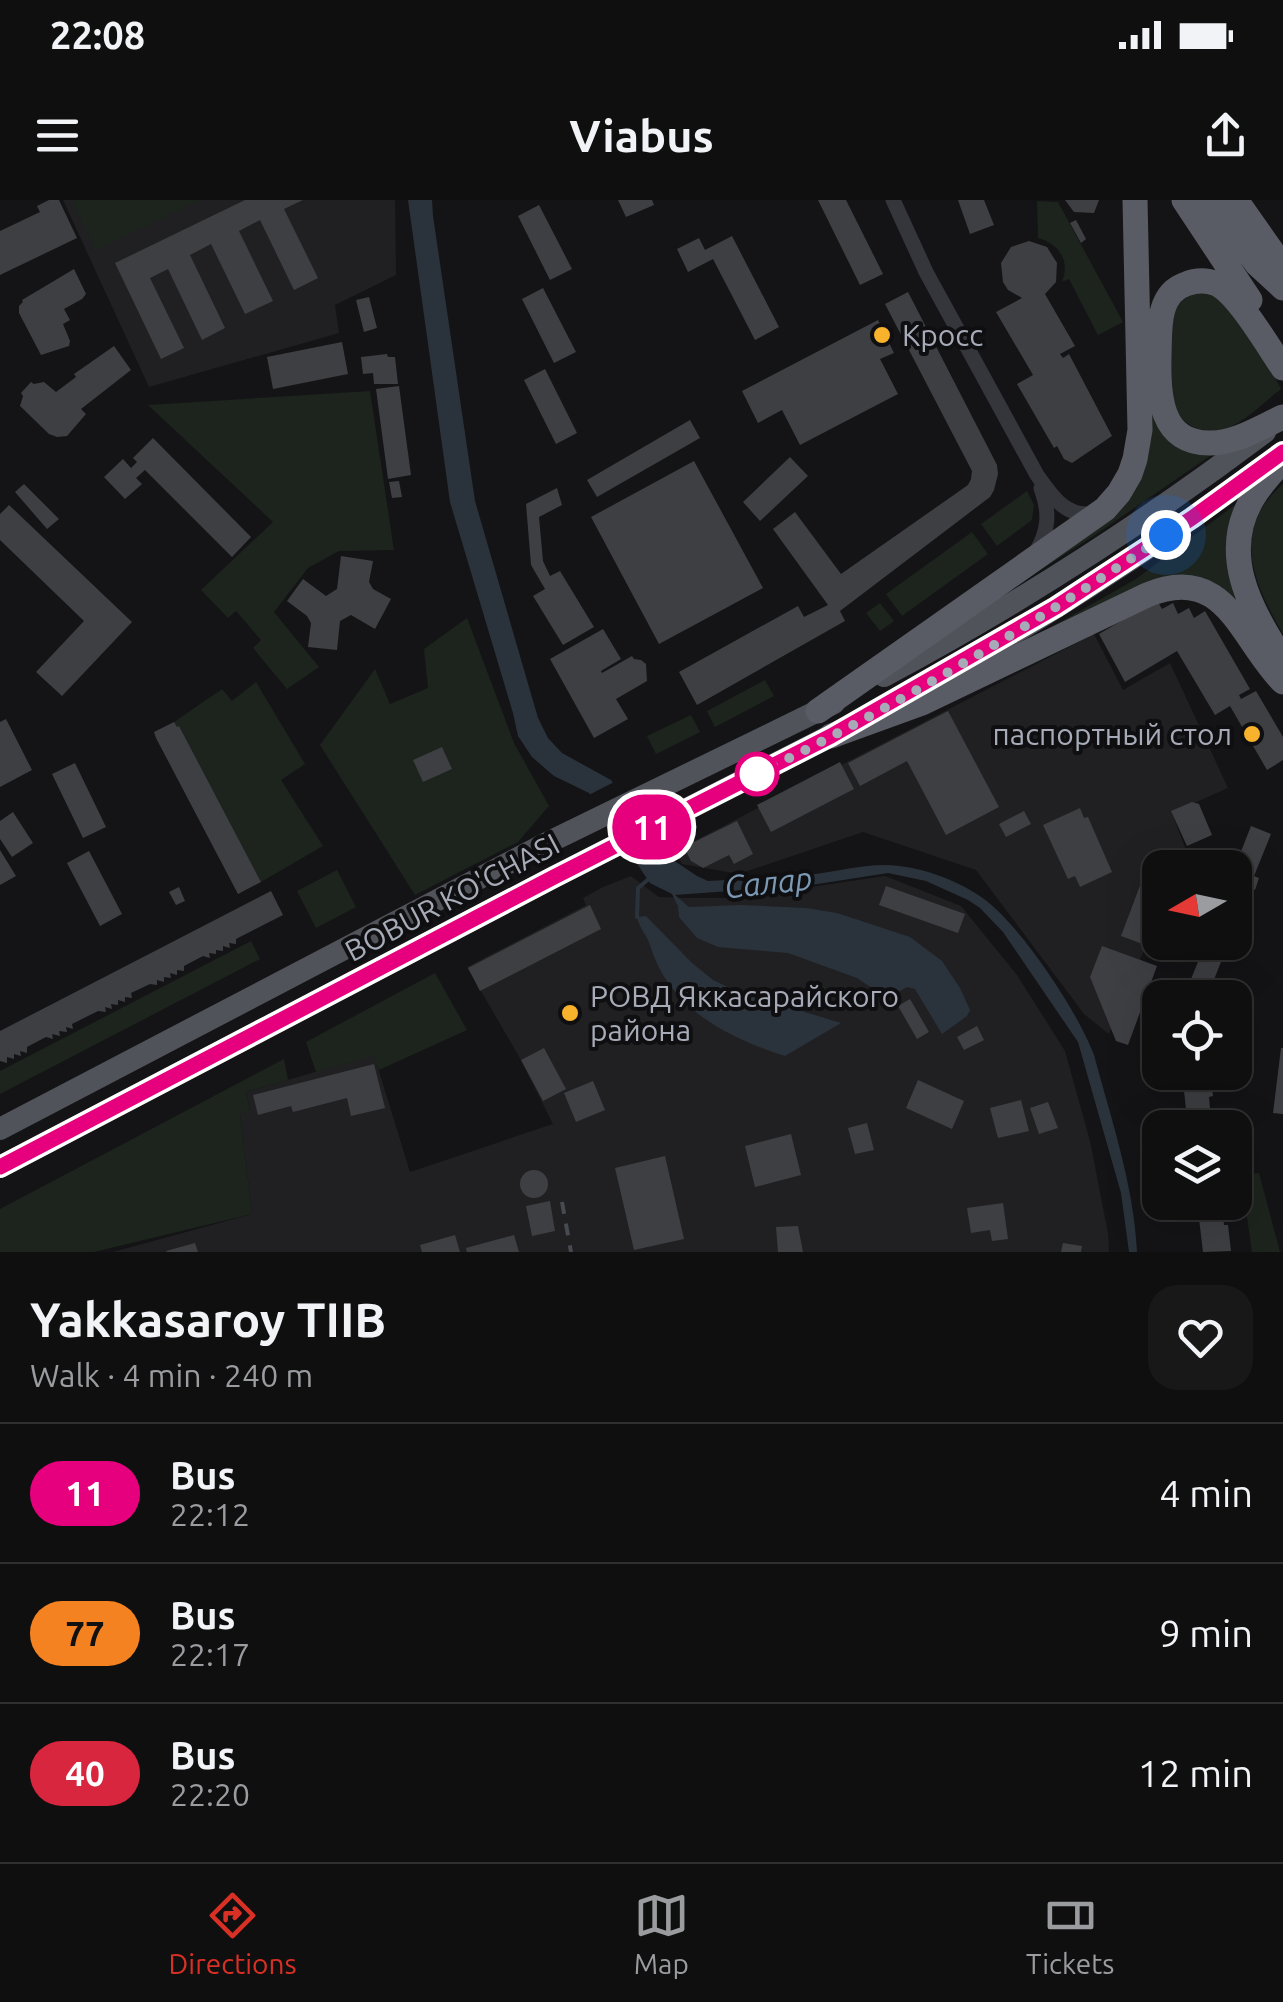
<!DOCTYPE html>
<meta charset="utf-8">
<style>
:root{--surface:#0f0f10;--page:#181819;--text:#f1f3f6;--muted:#9b9c9f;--line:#2f2f30;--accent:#d93025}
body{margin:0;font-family:Ubuntu,sans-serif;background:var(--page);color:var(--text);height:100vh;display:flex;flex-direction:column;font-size:38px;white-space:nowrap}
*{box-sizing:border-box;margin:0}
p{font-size:32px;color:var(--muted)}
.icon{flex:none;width:55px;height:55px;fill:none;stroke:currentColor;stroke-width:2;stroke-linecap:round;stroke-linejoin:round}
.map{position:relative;height:1052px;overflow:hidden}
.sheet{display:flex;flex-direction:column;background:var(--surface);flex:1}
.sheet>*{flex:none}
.badge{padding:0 20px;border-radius:32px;font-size:35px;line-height:65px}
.needle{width:65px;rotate:261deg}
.fabs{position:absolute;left:1142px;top:650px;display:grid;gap:20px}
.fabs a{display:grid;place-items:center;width:110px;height:110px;border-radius:20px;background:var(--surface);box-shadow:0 10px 40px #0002,0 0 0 2px var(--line);font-size:50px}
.you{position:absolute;width:50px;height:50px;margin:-25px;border:8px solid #fff;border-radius:50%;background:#1a73e8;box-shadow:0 0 0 15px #1a73e833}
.map>.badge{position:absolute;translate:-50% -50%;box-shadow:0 0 0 5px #fff}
.round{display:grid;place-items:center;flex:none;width:105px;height:105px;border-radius:30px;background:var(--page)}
.head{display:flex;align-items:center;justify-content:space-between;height:170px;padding:0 30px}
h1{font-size:48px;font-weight:700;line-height:75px}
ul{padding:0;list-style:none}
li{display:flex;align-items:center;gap:30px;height:140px;padding:0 30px;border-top:2px solid var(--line)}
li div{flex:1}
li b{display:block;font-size:38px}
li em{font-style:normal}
li .badge{min-width:110px;font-weight:700;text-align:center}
.status{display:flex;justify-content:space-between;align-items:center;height:70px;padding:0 50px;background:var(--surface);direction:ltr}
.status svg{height:28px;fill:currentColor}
header{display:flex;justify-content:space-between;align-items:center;height:130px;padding:0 30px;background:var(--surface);font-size:45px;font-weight:700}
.tabs{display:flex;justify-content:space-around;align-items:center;height:140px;border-top:2px solid var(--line);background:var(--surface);font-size:28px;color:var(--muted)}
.tabs a{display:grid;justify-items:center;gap:5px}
.tabs .on{color:var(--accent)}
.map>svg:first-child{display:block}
</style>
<div class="status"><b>22:08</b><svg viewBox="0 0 49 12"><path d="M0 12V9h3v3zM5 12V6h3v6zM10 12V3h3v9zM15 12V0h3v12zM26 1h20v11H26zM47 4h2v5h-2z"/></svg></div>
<header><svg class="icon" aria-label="menu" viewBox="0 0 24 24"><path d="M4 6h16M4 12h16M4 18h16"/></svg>Viabus<svg class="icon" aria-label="share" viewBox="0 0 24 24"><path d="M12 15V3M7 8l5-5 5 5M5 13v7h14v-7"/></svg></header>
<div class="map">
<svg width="1283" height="1052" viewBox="0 0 1283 1052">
<rect width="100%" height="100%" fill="#141416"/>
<path fill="#202023" d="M63,0H395L396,75L335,105L339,133L149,187Z
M1094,434L1123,490L1170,463L1228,588L1172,613L1186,650L1179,667L1160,668V712L1109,834L1084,814L976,670L863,632L739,674L682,664L675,651Z
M631,676L659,697L689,698H737L885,676L961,706L1017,775L1065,851L1090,941L1108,1033L1109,1052H113L252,1014L240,914L250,910L246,892L374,855L410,972L553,924L521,860L467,767L586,705L583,698L603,687Z"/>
<path fill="#1c241d" d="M72,0H200L96,50Z
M1037,1L1058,2L1123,122L1098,135L1069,79L1062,82C1070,61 1060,44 1038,38Z
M1210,88L1260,149L1281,189C1265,201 1248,219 1230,227C1221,232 1209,232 1199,229C1170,220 1170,188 1170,162C1170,145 1167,123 1176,108C1183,96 1198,93 1210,88Z
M370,191L394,350L339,351L308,368L274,412L319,467L287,489L253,448L261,440L236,411L228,418L201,390L273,322L148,205Z
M1152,212L1160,228L1213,254L1095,335L1020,383L1111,314Z
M1283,284V434C1254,384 1229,330 1283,284Z
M1027,291L1034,305L1032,320L997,346L981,324Z
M1240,301L1256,429L1217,386L1013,449L1136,379Z
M972,332L988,354L902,416L886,394Z
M880,403L894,421L880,431L866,413Z
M467,418L514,543L549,606L518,642L415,695L320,545L375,469L390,504L428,488L424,449Z
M765,480L774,496L715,527L707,511Z
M256,482L305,564L281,580L323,646L261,682L179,526L177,527L174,522L222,489L232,501Z
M691,515L700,532L656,554L647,536Z
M337,670L356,707L316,728L297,691Z
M251,741L260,759L0,894V871Z
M435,773L467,830L379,870L373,856L316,872L306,842Z
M284,859L288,880L246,892L250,911L240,914L252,1014L94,1052H0V1009Z
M1259,973L1280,1052H1252L1241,975Z"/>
<path fill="#2a333b" d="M408,0H432L433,16L475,301L538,518L548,538L562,553L611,580L664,654L697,676L708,681C741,679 775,678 808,675C838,672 869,662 899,666C927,669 961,682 984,699C1021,726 1078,812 1094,855C1111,919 1134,985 1137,1052H1129L1121,993L1078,842L1003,732L980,708L968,700L926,681L888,673L811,685L675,695L689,707L740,705L806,708L837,713L910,737L942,761L960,788L970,810L967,816L942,834L915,789L907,787L883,801L875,790L857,778L788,753L718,747L697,738L679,717L678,706L672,694L650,683L589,593L554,576L532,557L518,536L513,513L450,302Z
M646,716L692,763L713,780L736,791L841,823L785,856C726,837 669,808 650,745C647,735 639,728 637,717Z"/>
<path fill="#141416" d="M618,580L665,647L630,665L585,597Z"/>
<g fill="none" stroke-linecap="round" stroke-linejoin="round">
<path stroke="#2a333b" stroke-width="4" d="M637,717L638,688L651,677"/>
</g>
<path fill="#3e3f43" d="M49,0H59L77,38L0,75V31L40,12L37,6Z
M245,0H303L284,9L318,78L294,90L260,20L239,31L273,101L245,114L211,44L190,55L225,128L202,140L168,69L150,78L184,148L161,159L115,63Z
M618,0H652L654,5L626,17Z
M818,0H846L883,74L860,85Z
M958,0H984L994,25L970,34Z
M1065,0H1099L1094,13L1074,12Z
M539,5L572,69L550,80L518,16Z
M1076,20L1086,39L1081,43L1070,23Z
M732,36L779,127L755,140L713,59L688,72L677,49L699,38L705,50Z
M1029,41L1047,47L1057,63L1056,82L1045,94L1075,146L1060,154L1063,158L1069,154L1112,236L1072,263L1064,259L1057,246L1054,248L1017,184L1033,175L996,112L1022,98L1008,90L1003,82L1001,63L1011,47Z
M74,69L86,94L82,99L64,109L70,120L63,124L70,141L69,146L41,155L19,113V106L23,102L22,100Z
M543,88L576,152L554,163L522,99Z
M908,92L997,265L998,274L994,290L990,297L840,411L845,421L697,505L679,472L798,406L804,417L828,405L773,329L795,312L841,374L968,285L971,279L972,271L885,104Z
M369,97L377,128L364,132L356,100Z
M878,120L894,153L880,159L898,194L800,245L782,210L758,223L742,191Z
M342,142L348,174L273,189L267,157Z
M114,146L131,170L81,209L86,214L67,236L57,237L49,234L20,206L23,196L21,193L31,182L34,184L44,182L56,192L76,177L74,174Z
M387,154L388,157H395L398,184H374L373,173L363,174L361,157Z
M545,169L577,233L556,244L524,180Z
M399,186L411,275L388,279L376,189Z
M690,220L700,238L597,297L587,280Z
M153,238L251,337L232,357L145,270L136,278L142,284L125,299L104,277L123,259L131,268L137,262L133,258Z
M790,257L808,276L760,321L743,302Z
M694,261L763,388L659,444L591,317Z
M399,281L402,297L392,298L389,282Z
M24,284L59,319L47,329L15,292Z
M557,288L562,305L539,317L543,361L550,376L560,371L594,427L563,445L533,396L545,389L531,365L526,304Z
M9,305L132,422L62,496L36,472L84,421L0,340V314Z
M341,356L373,361L369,382L373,389L391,399L375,429L351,415L340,421L337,450L308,447L311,423L307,416L287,401L303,379L326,396L337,389Z
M1157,400L1162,409L1173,403L1178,414L1189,408L1194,418L1205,411L1250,489L1239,495L1241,499L1256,491L1283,537V560L1267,570L1230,506L1215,515L1177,451L1125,482L1099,434Z
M603,429L621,459L601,471L602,473L632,456L634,459L641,460L646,464L647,481L616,499L628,519L594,538L550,459Z
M948,511L999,607L946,635L907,561L860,586L848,563Z
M6,519L32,570L0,587V522Z
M174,522L177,527L179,526L261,682L238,694L156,538L154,532Z
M442,547L452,569L423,582L413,560Z
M840,562L854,589L771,632L757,605Z
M75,563L106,627L83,638L52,574Z
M1192,602L1199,604L1212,635L1187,646L1171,611Z
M1080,608L1084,618L1088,617L1112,672L1080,687L1075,676L1068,679L1043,625Z
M1024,611L1031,624L1006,637L999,624Z
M13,612L33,643L12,657L0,639V621Z
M737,621L753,654L734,664L729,655L703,668L691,661L684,647Z
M1251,626L1271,634L1254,676L1259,678L1255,690L1250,688L1235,725V668L1229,666L1235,652L1240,654Z
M0,650L16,676L0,685Z
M89,651L122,714L100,726L67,663Z
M1141,683L1160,690V738L1156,749L1121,736Z
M886,686L965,714L958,733L879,705Z
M179,687L185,701L176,705L169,692Z
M271,691L283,715L236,739V744L229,743L230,748L223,746V751L216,750V754L209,753L210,758L203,756L184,766V771L177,770V775L170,773L171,778L164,777V782L157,780V785L150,784L131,793L132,798L125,797V802L118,800V805L111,804L112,809L105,807L106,812L98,811L72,824L73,829L66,827L67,832L59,831L60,836L52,834L53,839L46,837L27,847V853L20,851L21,856L14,854V859L7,857V863L0,861V831Z
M590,705L601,729L480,791L468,768Z
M1200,742H1234L1231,749L1227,747L1211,787L1191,779L1202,752L1197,750Z
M1102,746L1157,766L1128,845L1116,841L1090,777Z
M843,793L857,799L852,809L838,802Z
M910,799L929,832L917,839L898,806Z
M977,826L984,840L964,850L957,837Z
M544,848L566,889L543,901L521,860Z
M1281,848H1283V914L1273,913Z
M374,864L385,908L351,916L347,898L293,912L291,906L258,915L253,895Z
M1182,872H1210L1213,896L1209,897L1210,908H1214L1216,928H1188Z
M918,880L964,901L952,929L906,908Z
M593,881L605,910L576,922L564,893Z
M1021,900L1029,931L998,938L990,908Z
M1048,902L1058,928L1039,934L1030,908Z
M867,923L874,950L855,954L848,928Z
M791,934L801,975L755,987L745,946Z
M665,956L684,1039L634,1050L615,968Z
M520 984a14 14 0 1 1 28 0a14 14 0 1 1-28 0Z
M550,1001L555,1031L532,1036L526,1006Z
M1197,1002H1225L1226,1013L1223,1014L1224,1025H1228L1231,1051L1203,1052Z
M1003,1003L1008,1039L992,1041L990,1030L971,1033L967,1008Z
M798,1026L803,1052H778L776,1027Z
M455,1035L460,1052H422L420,1045Z
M514,1035L519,1052H467L466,1048Z
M195,1043L198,1052H167L166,1051Z
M1063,1043L1082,1046L1081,1052H1061Z"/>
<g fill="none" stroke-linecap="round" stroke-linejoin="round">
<path stroke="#35363c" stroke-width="15" d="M893,0L926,72L1037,275C1052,296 1066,319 1095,313
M1036,352C1049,330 1050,312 1041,288"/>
<path stroke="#51535b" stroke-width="22" d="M884,476C1017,405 1144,323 1265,232
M873,513C929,481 985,451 1039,418C1122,367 1203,312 1280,254
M0,929L539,647L834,503
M0,967L554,677L845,528"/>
<path stroke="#595c64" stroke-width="25" d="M1184,0L1250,100
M1209,0L1257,64L1283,88
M1236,0L1283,67
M1283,168C1269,148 1238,94 1217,84C1207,80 1196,80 1186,84C1156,94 1160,131 1159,157C1158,195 1160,244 1211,243C1236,243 1261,227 1283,217
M1280,455C1249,408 1219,351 1254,296C1262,283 1273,272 1283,260
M818,511L1105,309L1119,293L1130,274L1135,259L1140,230L1135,0
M831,536L922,503L1147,395C1226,362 1240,439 1283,482"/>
<path stroke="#484a51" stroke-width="4" stroke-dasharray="12 10" stroke-linecap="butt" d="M562,1002L571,1052"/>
</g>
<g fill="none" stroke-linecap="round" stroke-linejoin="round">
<g stroke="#fff" stroke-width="22">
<path id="line" d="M0,967L554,677L831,536L1056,407L1192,318L1283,252"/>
</g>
<use href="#line" stroke="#e6007e" stroke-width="15"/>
<path stroke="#a6abb7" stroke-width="10" stroke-dasharray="0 18" d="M757,574C899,505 1036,423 1166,335"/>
</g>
<g fill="#f8b22b" stroke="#0f0f11" stroke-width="4">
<circle cx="882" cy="135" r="10"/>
<circle cx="1252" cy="534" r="10"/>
<circle cx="570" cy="813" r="10"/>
</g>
<circle fill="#fff" stroke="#e6007e" stroke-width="5" cx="757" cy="574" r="20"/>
<g text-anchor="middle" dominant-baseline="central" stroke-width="8" stroke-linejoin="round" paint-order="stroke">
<g font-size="30" fill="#a6abb7" stroke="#0f0f11" text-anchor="start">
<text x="902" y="135">Кросс</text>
<text x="1232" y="534" text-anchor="end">паспортный стол</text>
<text x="590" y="796">РОВД Яккасарайского<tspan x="590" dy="34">района</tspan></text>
</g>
<g font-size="30" fill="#a6abb7" stroke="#0f0f11">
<text transform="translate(452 697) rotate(-28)">BOBUR KO'CHASI</text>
</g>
<g font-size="32" font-style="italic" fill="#7b99b4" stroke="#0f0f11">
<text transform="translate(768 682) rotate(-6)">Салар</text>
</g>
</g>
</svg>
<div class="fabs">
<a><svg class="needle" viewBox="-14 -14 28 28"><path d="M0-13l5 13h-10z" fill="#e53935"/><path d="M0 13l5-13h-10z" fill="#9b9c9f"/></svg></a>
<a><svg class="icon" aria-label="locate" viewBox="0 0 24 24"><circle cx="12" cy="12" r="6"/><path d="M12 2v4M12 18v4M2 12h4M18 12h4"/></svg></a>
<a><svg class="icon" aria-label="layers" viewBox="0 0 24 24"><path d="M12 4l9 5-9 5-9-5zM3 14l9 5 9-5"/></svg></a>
</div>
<div class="you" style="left:1166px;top:335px"></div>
<b class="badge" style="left:652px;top:627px;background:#e6007e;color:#fff">11</b>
</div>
<section class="sheet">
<div class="head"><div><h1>Yakkasaroy TIIB</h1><p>Walk · 4 min · 240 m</p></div><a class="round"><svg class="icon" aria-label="heart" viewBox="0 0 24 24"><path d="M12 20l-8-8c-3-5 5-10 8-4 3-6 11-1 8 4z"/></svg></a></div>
<ul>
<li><span class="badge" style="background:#e6007e;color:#fff">11</span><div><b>Bus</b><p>22:12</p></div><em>4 min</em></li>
<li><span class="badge" style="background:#f58220;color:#111">77</span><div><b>Bus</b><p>22:17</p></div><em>9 min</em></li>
<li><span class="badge" style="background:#d7263d;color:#fff">40</span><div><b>Bus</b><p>22:20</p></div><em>12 min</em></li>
</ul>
</section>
<nav class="tabs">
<a class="on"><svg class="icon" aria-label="directions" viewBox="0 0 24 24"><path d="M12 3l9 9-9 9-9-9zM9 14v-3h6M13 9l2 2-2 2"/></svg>Directions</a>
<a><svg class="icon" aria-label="map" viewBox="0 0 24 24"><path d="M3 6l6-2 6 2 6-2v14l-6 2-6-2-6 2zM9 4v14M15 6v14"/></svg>Map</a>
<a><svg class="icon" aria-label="tickets" viewBox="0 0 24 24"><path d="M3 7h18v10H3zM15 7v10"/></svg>Tickets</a>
</nav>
